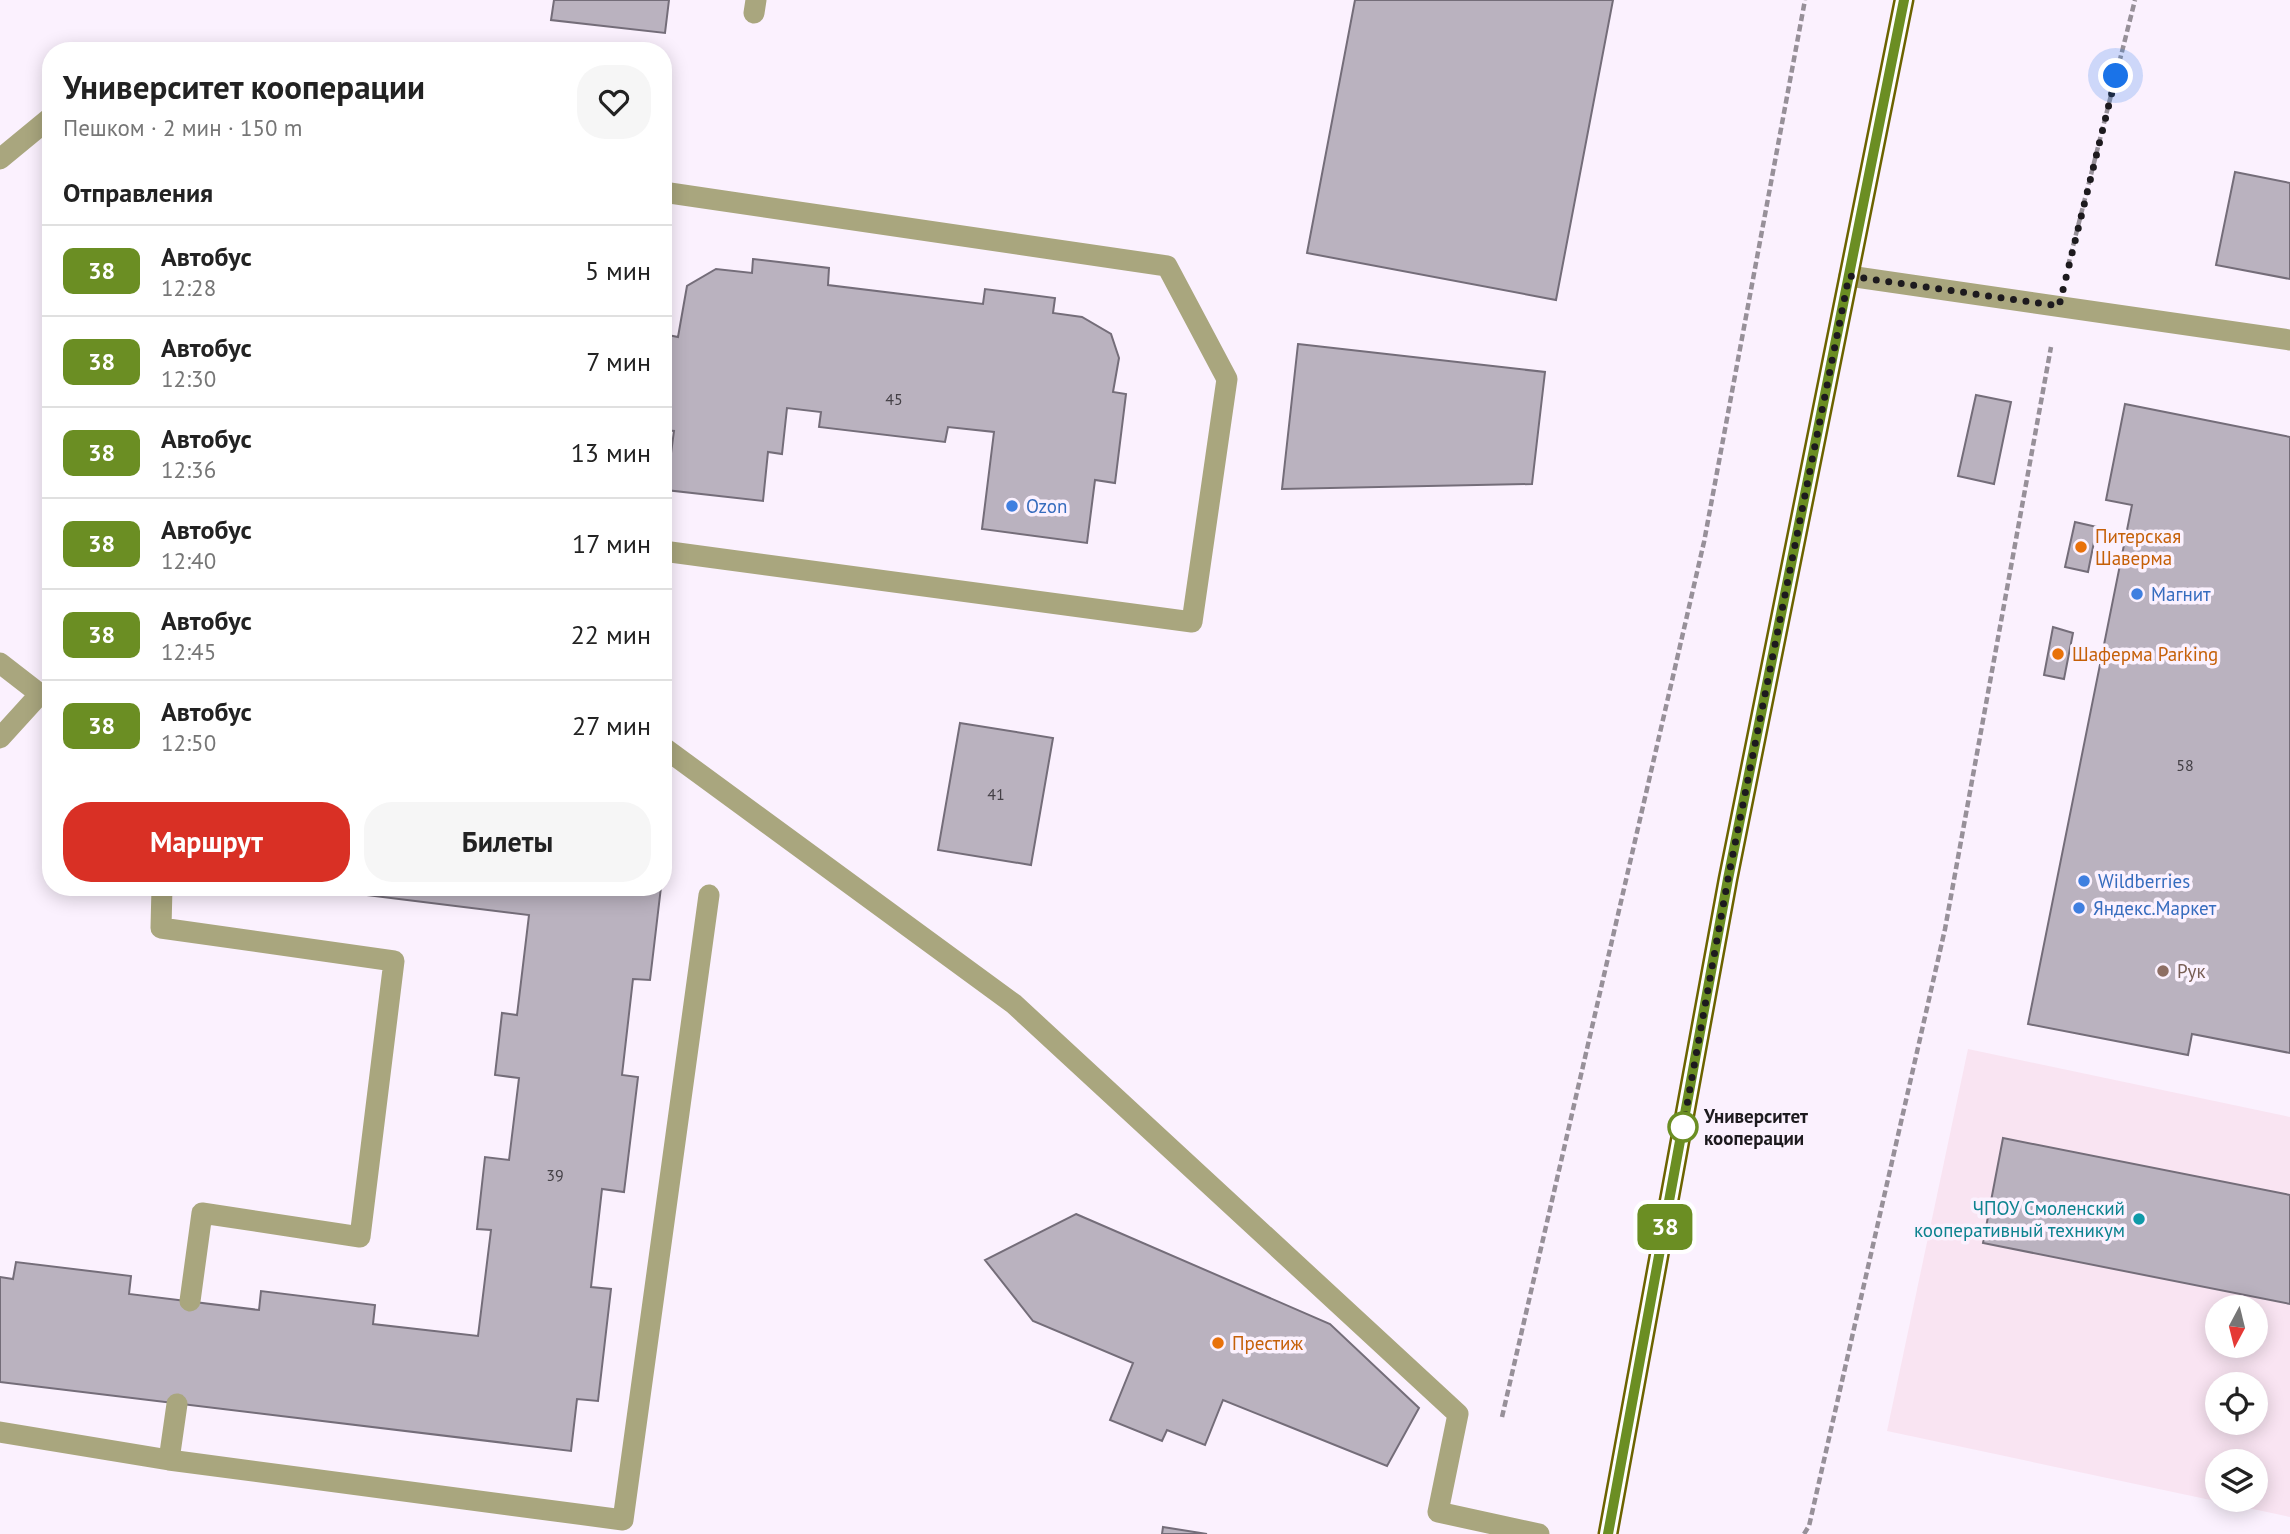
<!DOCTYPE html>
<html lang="ru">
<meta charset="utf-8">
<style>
:root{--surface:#fff;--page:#f6f6f6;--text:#222;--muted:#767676;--line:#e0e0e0;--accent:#d93025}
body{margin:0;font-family:"PT Sans",sans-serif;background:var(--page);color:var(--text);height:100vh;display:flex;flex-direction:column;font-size:26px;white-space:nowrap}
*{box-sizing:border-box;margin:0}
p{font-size:23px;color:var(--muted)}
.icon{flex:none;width:38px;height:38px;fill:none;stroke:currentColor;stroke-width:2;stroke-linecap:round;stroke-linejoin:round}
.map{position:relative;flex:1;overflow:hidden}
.sheet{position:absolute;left:42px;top:42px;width:630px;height:854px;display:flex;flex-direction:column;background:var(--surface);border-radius:28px;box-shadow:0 4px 18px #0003}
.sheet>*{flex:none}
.badge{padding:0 14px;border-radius:10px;font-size:24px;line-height:46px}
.needle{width:46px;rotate:187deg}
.tools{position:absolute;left:2205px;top:1295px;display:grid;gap:14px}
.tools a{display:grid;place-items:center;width:63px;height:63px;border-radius:50%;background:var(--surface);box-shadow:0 4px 18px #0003;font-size:35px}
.you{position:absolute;width:35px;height:35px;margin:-18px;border:5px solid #fff;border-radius:50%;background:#1a73e8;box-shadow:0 0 0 10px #1a73e833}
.map>.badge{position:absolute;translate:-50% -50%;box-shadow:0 0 0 4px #fff}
h2{padding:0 21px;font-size:26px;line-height:63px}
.round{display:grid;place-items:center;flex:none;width:74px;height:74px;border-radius:28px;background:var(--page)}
.head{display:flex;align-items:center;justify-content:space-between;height:119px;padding:0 21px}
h1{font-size:33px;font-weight:600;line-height:52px}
.action{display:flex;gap:14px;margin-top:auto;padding:14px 21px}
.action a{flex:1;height:80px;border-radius:28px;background:var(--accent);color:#fff;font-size:28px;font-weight:600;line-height:80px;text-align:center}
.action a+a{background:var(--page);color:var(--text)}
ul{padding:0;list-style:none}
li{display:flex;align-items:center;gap:21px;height:91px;padding:0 21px;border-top:2px solid var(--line)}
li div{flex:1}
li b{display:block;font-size:26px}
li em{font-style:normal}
li .badge{min-width:77px;font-weight:700;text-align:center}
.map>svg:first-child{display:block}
</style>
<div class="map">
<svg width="2290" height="1534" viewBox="0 0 2290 1534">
<rect width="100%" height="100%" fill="#fbf1fe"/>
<path fill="#f9e4f2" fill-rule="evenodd" d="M1968,1049L2290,1117V1517L1887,1431ZM2217,1307H2256V1346H2217ZM2217,1384H2256V1423H2217ZM2217,1461H2256V1500H2217Z"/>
<path fill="#bab2bf" stroke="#746d79" stroke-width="2" d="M554,0H669L665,33L551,20Z
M1355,0H1613L1556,300L1307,253Z
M2235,172L2290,183V279L2216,265Z
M753,259L829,268L828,285L983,304L985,289L1055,298L1053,313L1082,317L1111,334L1119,358L1113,392L1126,394L1115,483L1095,480L1087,543L982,529L994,432L948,427L945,442L819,427L821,412L787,408L782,454L768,452L763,501L666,490L674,431L663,430V334L678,337L687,286L716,269L752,273Z
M1298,344L1545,372L1532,484L1282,489Z
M1976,395L2011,402L1994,484L1958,476Z
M2125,404L2290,437V1053L2192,1034L2188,1055L2028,1024L2132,505L2106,500Z
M2075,522L2097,527L2088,572L2065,567Z
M2053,627L2073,633L2064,679L2044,675Z
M960,723L1053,738L1031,865L938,850Z
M302,887H661L650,980L633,979L622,1075L638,1077L624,1192L602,1189L591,1287L611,1289L598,1401L577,1399L571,1451L0,1382V1277L13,1279L16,1262L131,1276L129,1294L259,1310L261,1291L375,1305L373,1324L478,1336L491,1230L477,1229L485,1157L509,1160L519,1078L495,1075L502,1013L517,1015L529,915Z
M2003,1138L2290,1195V1304L1983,1243Z
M1076,1214L1330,1324L1419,1408L1387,1466L1223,1400L1205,1445L1167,1430L1162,1441L1110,1420L1133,1363L1033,1321L985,1260Z
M1163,1527L1207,1534H1162Z"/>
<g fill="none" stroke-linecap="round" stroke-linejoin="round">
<path stroke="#979099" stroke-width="4.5" stroke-dasharray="7 3.5" stroke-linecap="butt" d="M2068,266L2135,0
M1502,1417L1704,542L1805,0
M1804,1534L1809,1526L1945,929L2051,347"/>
<path stroke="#a9a67e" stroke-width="21" d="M754,13L756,0
M0,159L51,117
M663,192L1167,266L1227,379L1192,622L663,551
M1849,276L2290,340
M0,663L40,694
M0,738L40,694L51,692
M663,747L1014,1004L1458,1414L1438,1512L1539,1534
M162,887L161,928L394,961L360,1237L202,1213L190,1301
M0,1432L169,1460L623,1520L709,895
M169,1460L177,1404"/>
<path stroke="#6c6300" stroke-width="21" d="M1608,1534L1728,879L1904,0"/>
</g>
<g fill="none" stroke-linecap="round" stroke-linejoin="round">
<g stroke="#fff" stroke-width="16">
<path id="line" d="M1608,1534L1728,879L1904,0"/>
</g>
<use href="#line" stroke="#6b8e23" stroke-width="10"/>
<path stroke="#1d1a1e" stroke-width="7" stroke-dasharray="0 12.6" d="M1683,1127L1728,879L1849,276L2059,306L2116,76"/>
</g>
<g fill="#3f7fe0" stroke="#fbf1fe" stroke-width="2.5">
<circle cx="1012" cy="506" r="7"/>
<circle cx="2137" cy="594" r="7"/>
<circle cx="2084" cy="881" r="7"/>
<circle cx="2079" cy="908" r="7"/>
</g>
<g fill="#e8710a" stroke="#fbf1fe" stroke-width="2.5">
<circle cx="2081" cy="547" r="7"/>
<circle cx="2058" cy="654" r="7"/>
<circle cx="1218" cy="1343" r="7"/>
</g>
<circle fill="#8d6e63" stroke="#fbf1fe" stroke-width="2.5" cx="2163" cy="971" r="7"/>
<circle fill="#fff" stroke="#6b8e23" stroke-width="3.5" cx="1683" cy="1127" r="14"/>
<circle fill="#0f9aa8" stroke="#fbf1fe" stroke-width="2.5" cx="2139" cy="1219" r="7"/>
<g text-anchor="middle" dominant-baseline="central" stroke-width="7" stroke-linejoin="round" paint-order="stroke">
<g font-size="16" fill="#444046">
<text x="894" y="399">45</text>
<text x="2185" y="765">58</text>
<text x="996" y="794">41</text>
<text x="555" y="1175">39</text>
</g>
<g font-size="19" fill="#366cbe" stroke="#fbf1fe" text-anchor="start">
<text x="1026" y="506">Ozon</text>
<text x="2151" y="594">Магнит</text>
<text x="2098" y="881">Wildberries</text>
<text x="2093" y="908">Яндекс.Маркет</text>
</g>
<g font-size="19" fill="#c56008" stroke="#fbf1fe" text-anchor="start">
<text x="2095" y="536">Питерская<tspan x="2095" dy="22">Шаверма</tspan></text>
<text x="2072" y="654">Шаферма Parking</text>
<text x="1232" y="1343">Престиж</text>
</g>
<g font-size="19" fill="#785e54" stroke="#fbf1fe" text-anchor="start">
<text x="2177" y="971">Рук</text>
</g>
<g font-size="19" font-weight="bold" fill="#1d1a1e" stroke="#fbf1fe" text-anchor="start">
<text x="1704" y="1116">Университет<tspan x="1704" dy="22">кооперации</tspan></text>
</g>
<g font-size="19" fill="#0d838f" stroke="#fbf1fe" text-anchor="end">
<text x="2125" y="1208">ЧПОУ Смоленский<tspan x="2125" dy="22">кооперативный техникум</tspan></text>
</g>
</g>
</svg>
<div class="tools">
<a><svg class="needle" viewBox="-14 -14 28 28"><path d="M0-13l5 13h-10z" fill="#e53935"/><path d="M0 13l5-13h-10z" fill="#767676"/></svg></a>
<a><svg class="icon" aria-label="locate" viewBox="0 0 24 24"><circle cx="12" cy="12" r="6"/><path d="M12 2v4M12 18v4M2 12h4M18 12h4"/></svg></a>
<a><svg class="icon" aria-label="layers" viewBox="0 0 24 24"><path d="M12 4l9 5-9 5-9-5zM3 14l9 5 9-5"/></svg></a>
</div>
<div class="you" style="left:2116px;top:76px"></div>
<b class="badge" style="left:1665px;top:1227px;background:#6b8e23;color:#fff">38</b>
<section class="sheet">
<div class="head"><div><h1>Университет кооперации</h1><p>Пешком · 2 мин · 150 m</p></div><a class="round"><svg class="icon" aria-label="heart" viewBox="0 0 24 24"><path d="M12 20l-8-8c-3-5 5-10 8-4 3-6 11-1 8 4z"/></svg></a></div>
<h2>Отправления</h2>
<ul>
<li><span class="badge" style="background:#6b8e23;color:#fff">38</span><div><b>Автобус</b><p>12:28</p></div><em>5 мин</em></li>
<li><span class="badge" style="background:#6b8e23;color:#fff">38</span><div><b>Автобус</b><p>12:30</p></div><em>7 мин</em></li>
<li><span class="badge" style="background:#6b8e23;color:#fff">38</span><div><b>Автобус</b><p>12:36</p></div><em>13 мин</em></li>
<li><span class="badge" style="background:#6b8e23;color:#fff">38</span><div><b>Автобус</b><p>12:40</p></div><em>17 мин</em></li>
<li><span class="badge" style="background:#6b8e23;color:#fff">38</span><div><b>Автобус</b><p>12:45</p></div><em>22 мин</em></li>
<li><span class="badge" style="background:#6b8e23;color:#fff">38</span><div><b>Автобус</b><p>12:50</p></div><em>27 мин</em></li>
</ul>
<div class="action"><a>Маршрут</a><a>Билеты</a></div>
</section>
</div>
